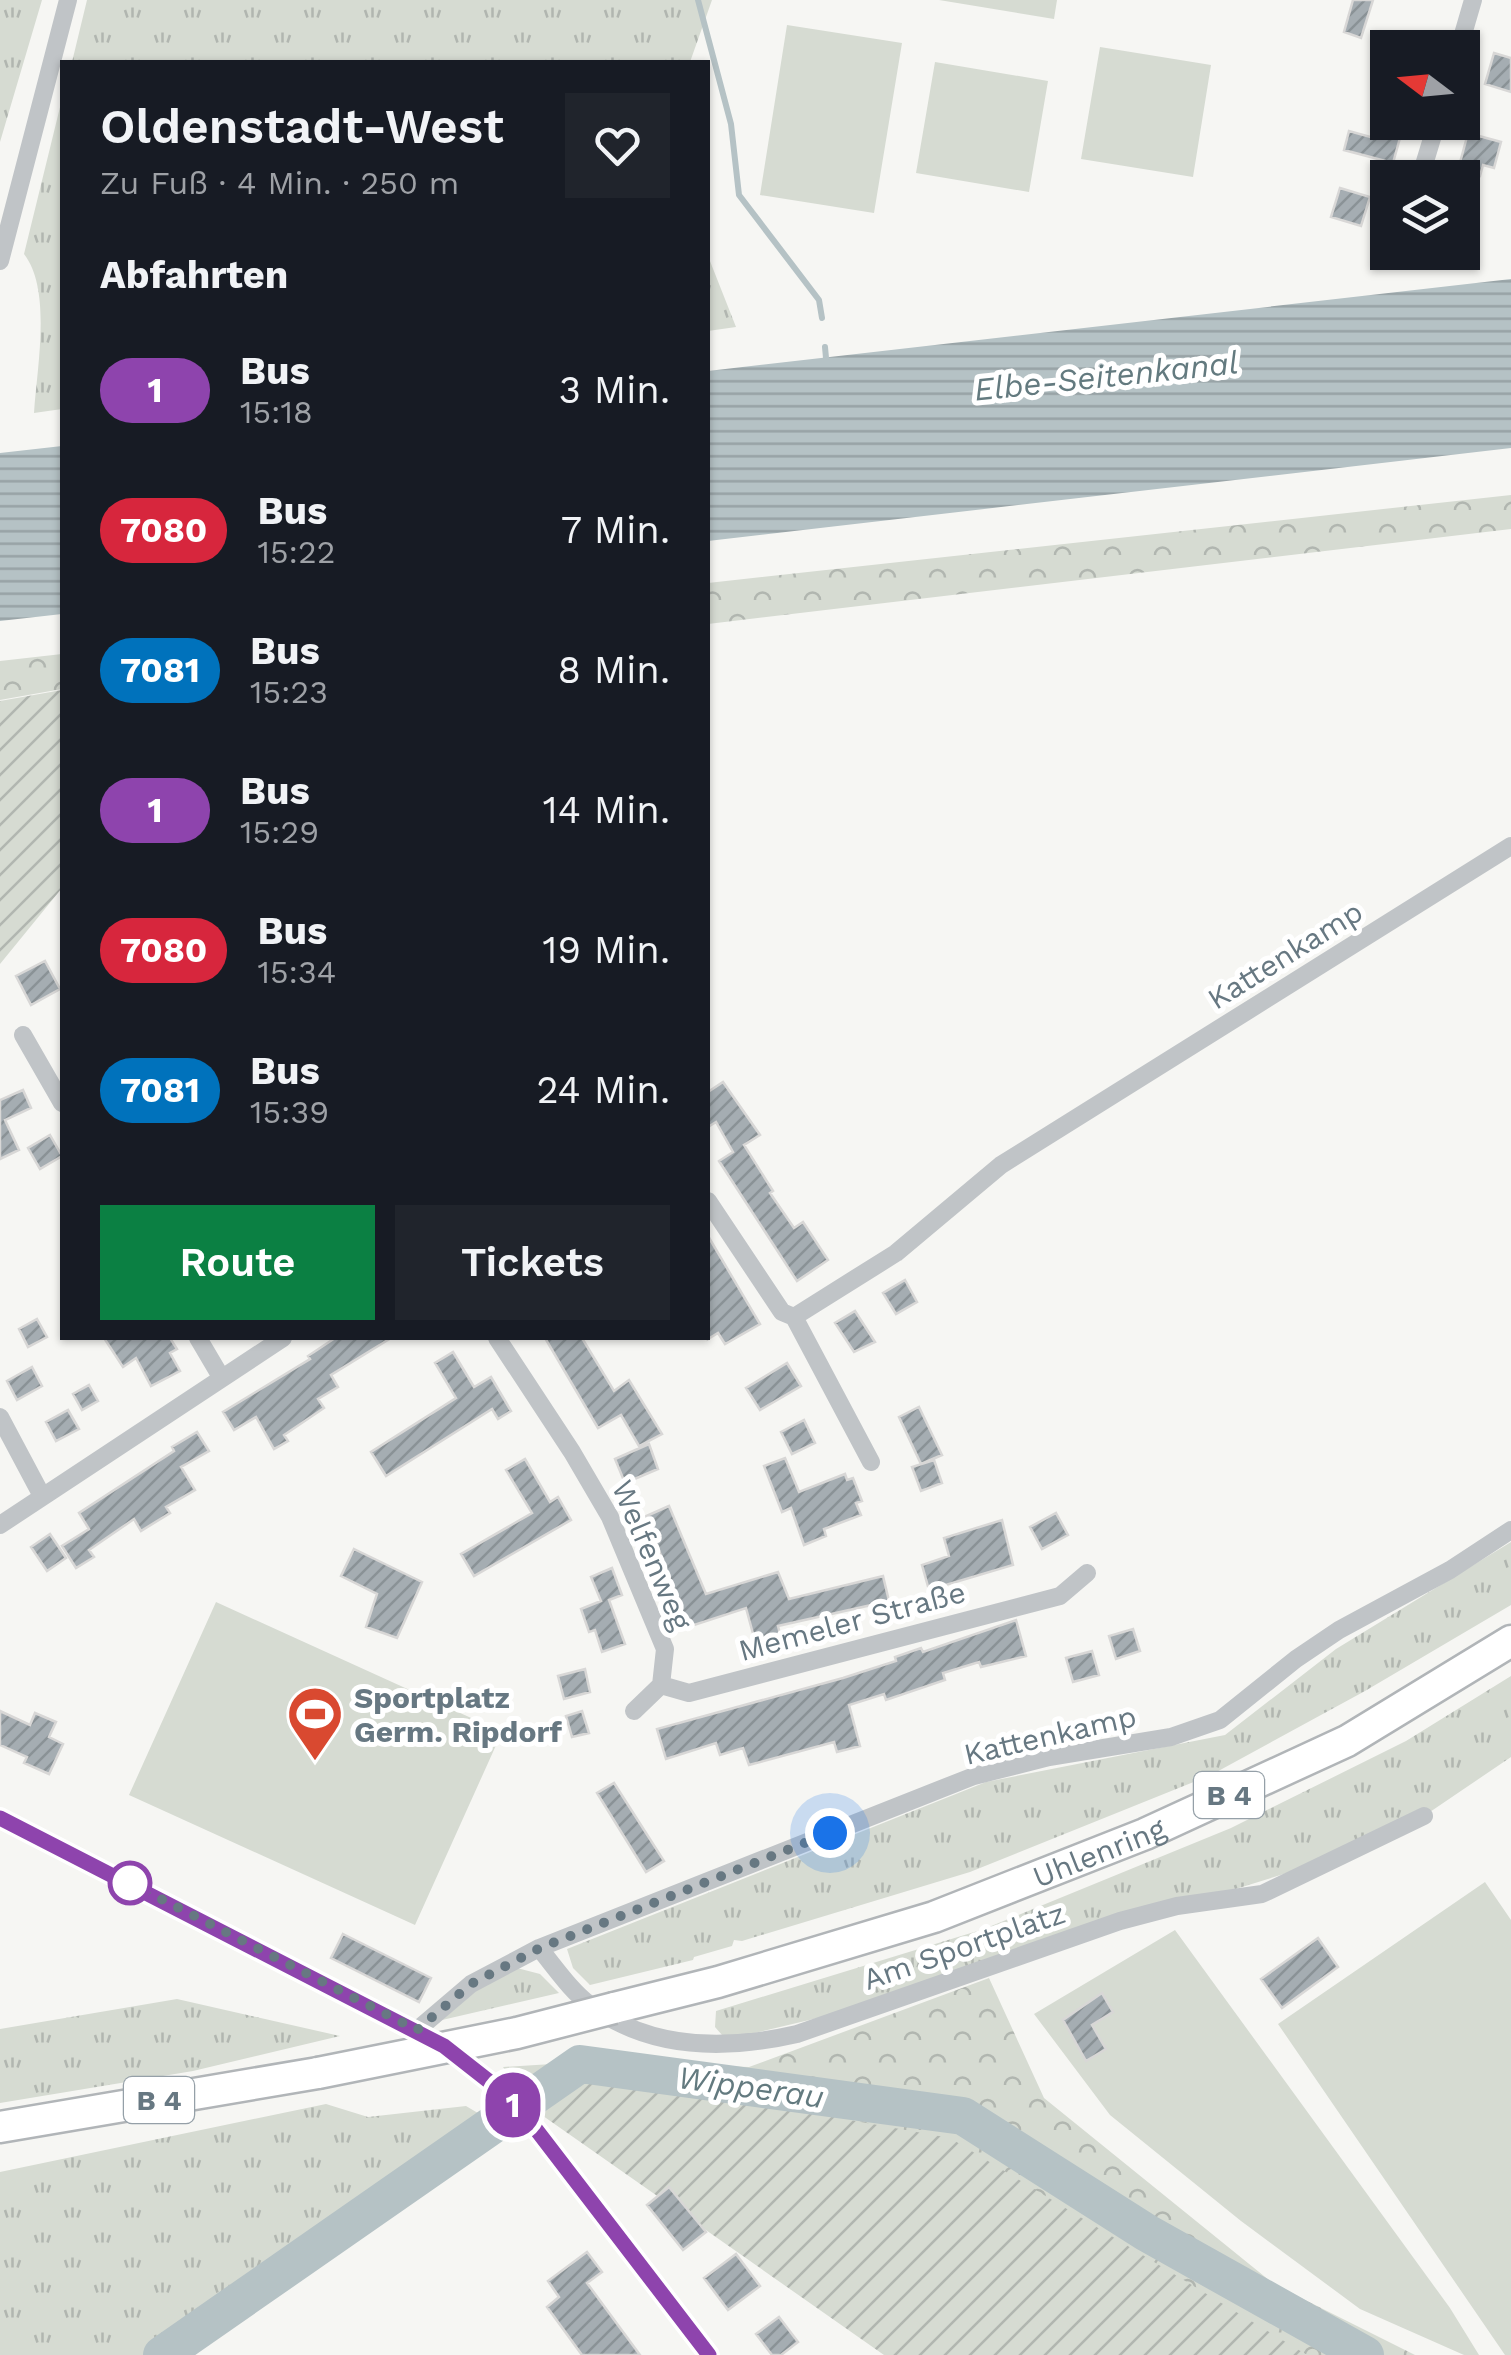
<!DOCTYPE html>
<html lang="de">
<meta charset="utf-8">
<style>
:root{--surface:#171b24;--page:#20242c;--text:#f1f3f6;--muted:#9ea1a6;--accent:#0b8043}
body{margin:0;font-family:"Work Sans",sans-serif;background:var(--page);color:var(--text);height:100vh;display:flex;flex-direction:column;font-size:38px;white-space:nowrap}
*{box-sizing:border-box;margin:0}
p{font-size:32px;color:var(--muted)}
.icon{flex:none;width:55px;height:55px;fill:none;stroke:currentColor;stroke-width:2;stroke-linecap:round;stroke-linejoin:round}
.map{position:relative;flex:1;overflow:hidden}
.drawer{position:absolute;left:60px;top:60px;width:650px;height:1280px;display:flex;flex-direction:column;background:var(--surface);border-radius:0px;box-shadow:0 2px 8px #0004}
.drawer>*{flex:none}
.badge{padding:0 20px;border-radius:32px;font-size:35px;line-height:65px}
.needle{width:65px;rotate:286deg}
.controls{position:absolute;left:1370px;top:30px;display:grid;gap:20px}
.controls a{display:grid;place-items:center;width:110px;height:110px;border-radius:0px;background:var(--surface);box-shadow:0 2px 8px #0004;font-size:50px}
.you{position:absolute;width:50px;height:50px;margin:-25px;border:8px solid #fff;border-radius:50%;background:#1a73e8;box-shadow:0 0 0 15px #1a73e833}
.map>.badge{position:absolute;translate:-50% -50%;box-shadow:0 0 0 5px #fff}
h2{padding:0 40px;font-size:38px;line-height:90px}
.round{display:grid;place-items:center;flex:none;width:105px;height:105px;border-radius:0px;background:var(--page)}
.overview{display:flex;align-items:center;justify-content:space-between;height:170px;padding:0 40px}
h1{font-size:48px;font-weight:600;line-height:75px}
.cta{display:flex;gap:20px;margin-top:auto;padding:20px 40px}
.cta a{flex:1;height:115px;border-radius:0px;background:var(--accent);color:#fff;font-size:40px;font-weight:600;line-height:115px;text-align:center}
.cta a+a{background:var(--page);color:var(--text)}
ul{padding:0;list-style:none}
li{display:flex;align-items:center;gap:30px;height:140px;padding:0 40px}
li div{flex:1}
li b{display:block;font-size:38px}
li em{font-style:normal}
li .badge{min-width:110px;font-weight:700;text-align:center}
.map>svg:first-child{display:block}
</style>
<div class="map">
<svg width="1511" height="2355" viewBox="0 0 1511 2355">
<defs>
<pattern id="grass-tufts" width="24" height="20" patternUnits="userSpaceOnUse" patternTransform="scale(2.5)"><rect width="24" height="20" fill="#d6dbd2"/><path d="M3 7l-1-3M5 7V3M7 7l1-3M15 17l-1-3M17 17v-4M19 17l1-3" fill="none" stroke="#b1b6b0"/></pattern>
<pattern id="forest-crowns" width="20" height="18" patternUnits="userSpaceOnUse" patternTransform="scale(2.5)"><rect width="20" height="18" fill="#d6dbd2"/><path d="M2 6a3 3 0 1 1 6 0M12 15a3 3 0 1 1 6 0" fill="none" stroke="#b1b6b0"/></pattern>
<pattern id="garden-furrows" width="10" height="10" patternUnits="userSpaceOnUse" patternTransform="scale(2.5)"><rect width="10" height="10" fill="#d6dbd2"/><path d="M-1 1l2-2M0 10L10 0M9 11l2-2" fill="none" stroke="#b1b6b0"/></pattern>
<pattern id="water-rules" width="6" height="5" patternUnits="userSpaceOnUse" patternTransform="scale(2.5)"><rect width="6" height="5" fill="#b5c2c5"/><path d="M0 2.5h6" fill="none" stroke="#97a2a5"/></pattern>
<pattern id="building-hatch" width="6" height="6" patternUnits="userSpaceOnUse" patternTransform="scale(2.5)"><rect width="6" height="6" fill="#a5adb2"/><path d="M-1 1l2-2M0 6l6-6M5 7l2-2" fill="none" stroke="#8a9296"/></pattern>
</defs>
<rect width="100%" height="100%" fill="#f6f6f3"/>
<path fill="url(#grass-tufts)" d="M0,0H42L0,142Z
M87,0H712L690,62H72Z
M62,99V409L34,413C37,367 52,290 24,254Z
M708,256L736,327L708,331Z
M1511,1542V1605L1365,1691L1211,1775L970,1872L742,1941L734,1940L732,1946L694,1957L693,1960L590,1985L573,1968L567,1949L986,1782L1225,1735L1336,1649Z
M1511,1676V1757L1424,1816L1368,1848L822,2017L742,2036L722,2035L715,2027L716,2011L984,1929L1231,1828L1406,1741Z
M517,1968L540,1974L559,1993L442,2020L475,1991Z
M177,1999L340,2036L193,2071L0,2103V2029Z
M326,2104L368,2117L466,2106L488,2119L152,2355H0V2172Z"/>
<path fill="url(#forest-crowns)" d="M1511,495V529L708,624V583Z
M62,654V689L0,700V661Z
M989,1978L1044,2098L1275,2285L1415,2355H1307L1277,2340L579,2071L536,2110L503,2067L584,2062L749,2067Z"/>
<path fill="url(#garden-furrows)" d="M62,690V888L0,964V701Z
M578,2071L950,2138L1307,2355H884L536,2111Z"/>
<path fill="#d6dbd2" d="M939,0H1057L1054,19Z
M787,25L902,43L874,213L760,195Z
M1100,47L1211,65L1193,177L1081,159Z
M935,62L1048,81L1029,192L916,173Z
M216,1602L502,1732L415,1925L129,1795Z
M1485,1882L1511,1920V2355H1505L1278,2024Z
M1175,1930L1450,2308L1479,2355H1464L1360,2309L1241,2221L1110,2115L1034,2014Z"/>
<path fill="url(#water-rules)" d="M1511,279V448L708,541V371Z
M62,446V614L0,621V453Z"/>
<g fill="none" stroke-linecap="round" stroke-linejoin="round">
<path stroke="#b5c2c5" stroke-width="6" d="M698,0L731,124L739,195L819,300L822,318
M825,347L826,358"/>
<path stroke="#b5c2c5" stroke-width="38" d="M162,2355L580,2064L963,2116L1147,2233L1365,2355"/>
</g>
<path fill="url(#building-hatch)" stroke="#d8d7d6" stroke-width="2.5" d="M1353,0H1373L1361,38L1344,32Z
M1494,53L1511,58V92L1485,84Z
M1378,120L1403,127L1393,163L1344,150L1349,131L1374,138Z
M1468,133L1501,142L1494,168L1483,165L1480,176L1458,170Z
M1340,188L1370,197L1361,226L1331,217Z
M45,961L60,989L31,1005L16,976Z
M723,1082L760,1135L744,1145L773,1191L770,1193L794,1228L803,1222L828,1260L797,1281L719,1161L733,1152L716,1122L708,1127V1092Z
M23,1090L31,1108L5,1120L19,1150L0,1159V1100Z
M50,1135L62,1156L40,1169L28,1148Z
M708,1236L760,1324L725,1344L718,1333L708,1339Z
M905,1280L917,1302L896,1314L883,1293Z
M855,1311L875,1342L854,1352L835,1323Z
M37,1319L47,1337L28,1347L19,1329Z
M104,1338H170L177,1349L170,1353L180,1371L151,1386L136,1358L123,1367Z
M335,1338H391L331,1375L338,1387L318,1399L324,1408L284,1435L288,1441L274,1449L256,1417L234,1430L223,1412L310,1359L308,1356Z
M545,1338H582L614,1391L629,1380L662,1434L639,1446L621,1415L598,1428Z
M453,1352L474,1387L491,1377L511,1411L498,1419L492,1409L386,1476L371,1452L456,1398L435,1363Z
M787,1363L801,1386L760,1410L746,1388Z
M32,1367L42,1386L17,1400L7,1381Z
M89,1385L98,1401L82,1410L73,1394Z
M919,1407L942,1455L921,1464L899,1417Z
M68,1410L79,1429L56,1441L46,1422Z
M804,1420L815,1443L792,1454L781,1432Z
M197,1432L209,1451L181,1467L195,1490L166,1507L170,1513L141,1531L134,1519L89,1550L94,1557L76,1568L62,1546L89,1529L79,1513L174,1451L172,1447Z
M649,1444L658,1469L625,1483L615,1459Z
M785,1458L799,1492L845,1474L847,1480L853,1478L862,1501L856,1503L861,1515L824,1529L826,1536L804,1545L791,1508L782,1512L764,1466Z
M525,1459L550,1502L558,1497L571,1520L474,1576L461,1554L532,1513L506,1470Z
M934,1460L942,1483L921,1491L912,1467Z
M669,1506L706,1594L778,1572L789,1599L883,1576L889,1601L778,1626L780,1634L755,1641L746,1608L688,1627L655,1540L652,1542L642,1518Z
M1056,1513L1068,1535L1042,1549L1030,1527Z
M1002,1520L1013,1565L929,1590L922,1565L949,1556L944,1538Z
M50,1534L66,1558L47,1571L31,1547Z
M354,1549L422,1582L397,1638L366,1627L377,1594L341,1576Z
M612,1568L622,1595L609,1600L625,1644L602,1652L595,1630L589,1632L581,1609L601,1601L591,1577Z
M1016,1620L1026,1656L981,1667L979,1662L943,1673L945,1680L886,1700L884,1694L849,1705L860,1746L837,1752L834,1742L749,1765L743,1748L720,1755L716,1743L666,1759L657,1729L843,1678L896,1661L895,1657L921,1648L923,1652Z
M1133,1629L1140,1651L1116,1659L1109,1636Z
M1092,1651L1099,1675L1073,1682L1066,1658Z
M585,1669L590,1692L564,1699L558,1676Z
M0,1711L30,1725L35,1713L56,1722L49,1737L63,1744L49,1774L24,1763L27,1757L0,1745Z
M582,1711L589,1733L572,1737L566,1716Z
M614,1783L664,1861L646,1872L597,1793Z
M343,1934L431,1978L419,2002L331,1958Z
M1318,1938L1338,1967L1282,2008L1261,1979Z
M1102,1993L1113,2012L1092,2025L1106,2049L1086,2061L1063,2020Z
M669,2187L706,2232L683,2250L647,2205Z
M587,2252L602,2272L587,2283L640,2355H582L547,2307L559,2297L548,2281Z
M736,2254L760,2286L728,2310L704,2278Z
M779,2317L798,2342L781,2355H772L756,2334Z"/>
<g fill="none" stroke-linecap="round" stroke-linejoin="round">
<g stroke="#b1b5b8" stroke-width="35">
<g id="trunk">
<path id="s1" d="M614,2008L718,1982L934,1917L1145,1834L1347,1741L1511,1641"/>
<path d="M0,2127L318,2073"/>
</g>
</g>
<path stroke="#c0c4c7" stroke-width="18" d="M1459,48L1473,0
M1425,178L1423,168L1437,122
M0,261L68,0
M23,1035L62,1103
M708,1201L782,1312L794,1317L896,1253L1001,1165L1511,846
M794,1317L871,1462
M198,1338L221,1377
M497,1338L572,1452L610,1517L665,1649L661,1685
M0,1417L42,1496
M0,1525L283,1338
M634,1711L661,1685L689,1693L1060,1596L1087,1573
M0,1818L444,2046L495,2086L535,2128L709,2355
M539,1948C555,1967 570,1990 590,2005C650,2050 727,2050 797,2034L1120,1921L1177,1906L1262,1894L1424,1816
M417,2030L471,1984L539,1948L974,1776L1049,1757L1171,1737L1220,1720L1296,1659L1339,1630L1450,1570L1511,1530"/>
<use href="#trunk" stroke="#fff" stroke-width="30"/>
<g stroke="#b1b5b8" stroke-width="35" stroke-linecap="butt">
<path id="trunk-bridge" d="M318,2073L517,2033L614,2008"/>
</g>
<use href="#trunk-bridge" stroke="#fff" stroke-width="30"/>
</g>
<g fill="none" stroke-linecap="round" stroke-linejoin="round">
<g stroke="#fff" stroke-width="22">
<path id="line" d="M0,1818L444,2046L495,2086L535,2128L709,2355"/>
</g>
<use href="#line" stroke="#8e44ad" stroke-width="15"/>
<path stroke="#677882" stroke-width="10" stroke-dasharray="0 18" d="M130,1883L417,2030L471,1984L540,1948L830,1833"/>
</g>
<defs>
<g id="stadium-pin" transform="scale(2.875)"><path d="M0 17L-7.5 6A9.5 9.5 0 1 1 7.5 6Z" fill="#d94930" stroke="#fff"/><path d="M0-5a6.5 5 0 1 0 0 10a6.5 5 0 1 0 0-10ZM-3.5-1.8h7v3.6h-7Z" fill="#fff"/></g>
</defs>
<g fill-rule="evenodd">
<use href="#stadium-pin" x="315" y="1714"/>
</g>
<circle fill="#fff" stroke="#8e44ad" stroke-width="5" cx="130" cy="1883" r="20"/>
<g text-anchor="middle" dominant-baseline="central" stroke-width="10" stroke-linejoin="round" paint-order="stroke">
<g fill="#fff" stroke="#95a0a8" stroke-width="2.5">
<rect x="1194" y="1772" width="70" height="46" rx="8"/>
<rect x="124" y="2077" width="70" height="46" rx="8"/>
</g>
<g font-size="28" font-weight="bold" fill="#677882">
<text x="1229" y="1795">B 4</text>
<text x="159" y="2100">B 4</text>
</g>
<g font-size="30" fill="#677882" stroke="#fff">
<text transform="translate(1285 955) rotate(-32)">Kattenkamp</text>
<text transform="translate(652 1555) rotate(67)">Welfenweg</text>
<text transform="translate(852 1621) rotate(-15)">Memeler Straße</text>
<text transform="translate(1050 1735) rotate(-13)">Kattenkamp</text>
<text stroke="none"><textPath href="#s1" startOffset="510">Uhlenring</textPath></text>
<text transform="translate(964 1946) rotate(-19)">Am Sportplatz</text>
</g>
<g font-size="30" font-weight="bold" fill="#677882" stroke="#fff" text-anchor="start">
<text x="354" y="1697">Sportplatz<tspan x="354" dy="34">Germ. Ripdorf</tspan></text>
</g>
<g font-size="32" font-style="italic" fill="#637a7f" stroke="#fff">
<text transform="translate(1106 376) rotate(-6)">Elbe-Seitenkanal</text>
<text transform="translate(751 2087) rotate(8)">Wipperau</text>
</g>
</g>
</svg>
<div class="controls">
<a><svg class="needle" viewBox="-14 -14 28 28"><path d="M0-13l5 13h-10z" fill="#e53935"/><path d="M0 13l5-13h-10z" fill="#9ea1a6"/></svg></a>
<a><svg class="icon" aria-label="layers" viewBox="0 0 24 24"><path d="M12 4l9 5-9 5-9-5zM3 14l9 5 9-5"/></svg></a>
</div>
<div class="you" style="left:830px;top:1833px"></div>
<b class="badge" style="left:513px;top:2105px;background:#8e44ad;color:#fff">1</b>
<section class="drawer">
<div class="overview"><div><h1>Oldenstadt-West</h1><p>Zu Fuß · 4 Min. · 250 m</p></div><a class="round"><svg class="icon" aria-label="heart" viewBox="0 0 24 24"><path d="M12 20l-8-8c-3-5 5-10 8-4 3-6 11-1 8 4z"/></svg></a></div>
<h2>Abfahrten</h2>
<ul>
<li><span class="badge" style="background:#8e44ad;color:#fff">1</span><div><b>Bus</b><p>15:18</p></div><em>3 Min.</em></li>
<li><span class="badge" style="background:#d7263d;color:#fff">7080</span><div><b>Bus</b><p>15:22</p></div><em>7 Min.</em></li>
<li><span class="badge" style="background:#0072bc;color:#fff">7081</span><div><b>Bus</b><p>15:23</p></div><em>8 Min.</em></li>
<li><span class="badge" style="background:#8e44ad;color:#fff">1</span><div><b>Bus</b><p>15:29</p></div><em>14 Min.</em></li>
<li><span class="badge" style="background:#d7263d;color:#fff">7080</span><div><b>Bus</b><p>15:34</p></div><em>19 Min.</em></li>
<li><span class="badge" style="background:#0072bc;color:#fff">7081</span><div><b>Bus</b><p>15:39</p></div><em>24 Min.</em></li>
</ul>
<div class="cta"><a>Route</a><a>Tickets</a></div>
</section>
</div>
